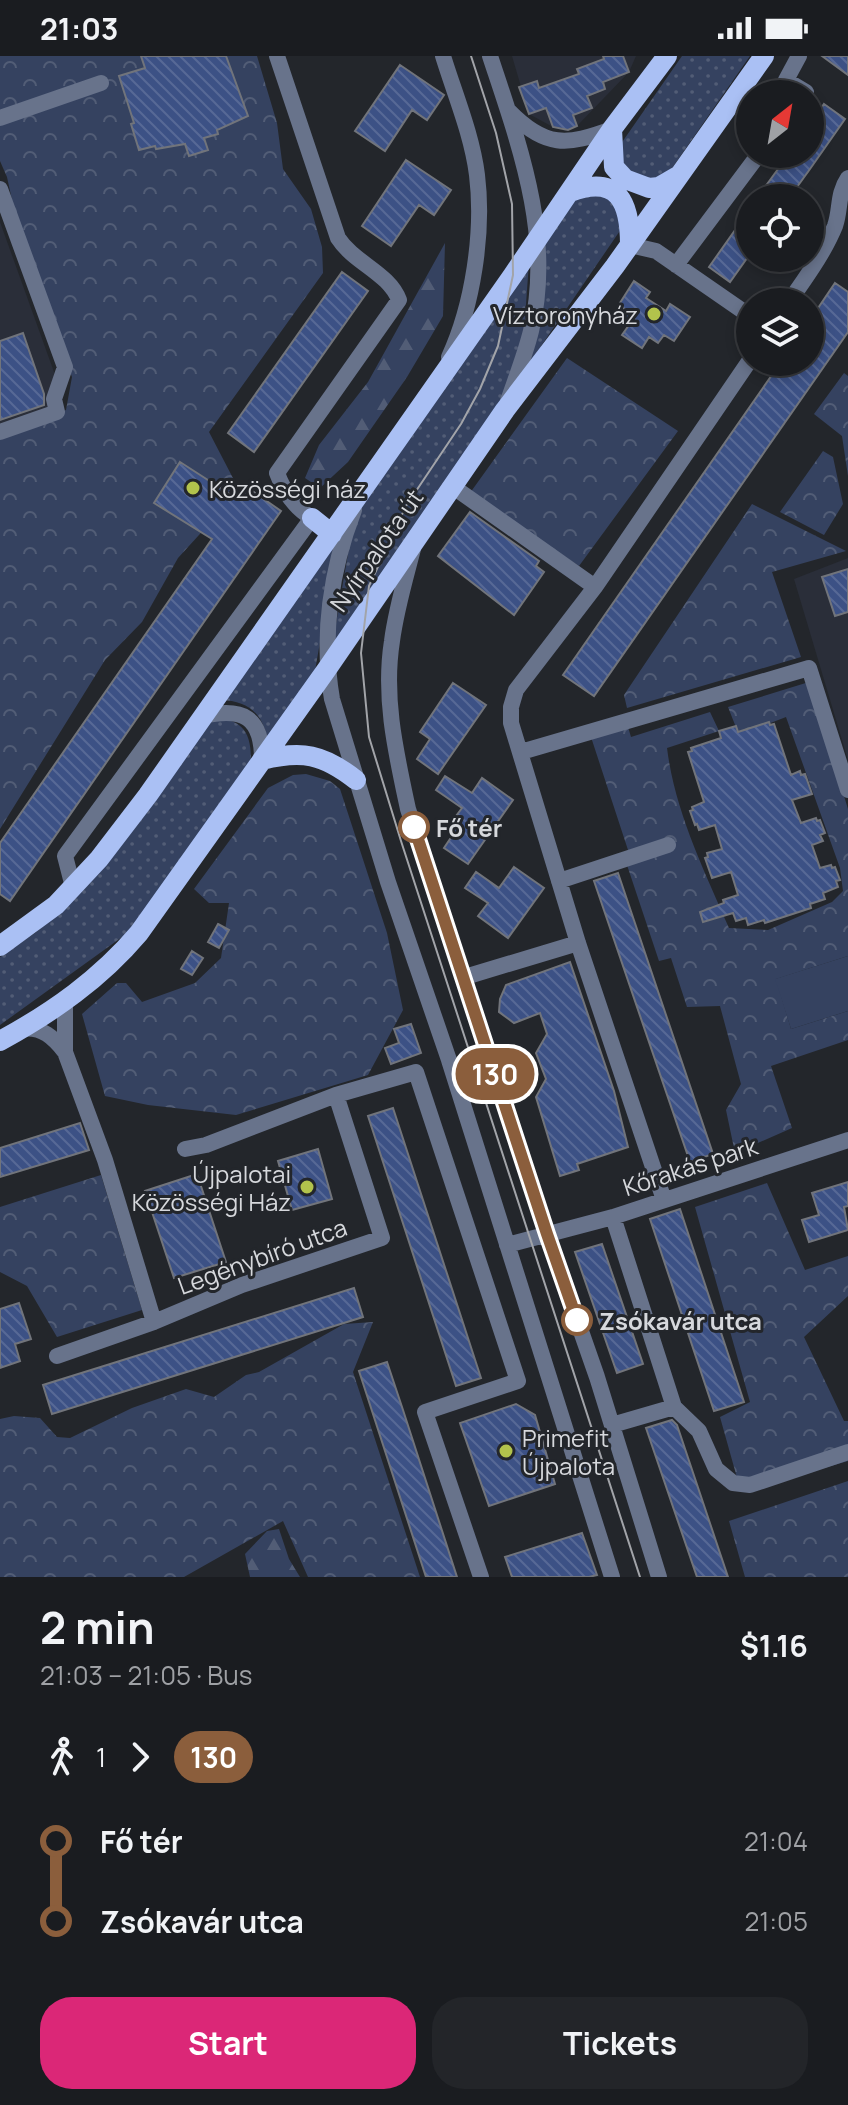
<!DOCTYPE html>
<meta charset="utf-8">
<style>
:root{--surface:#1a1c20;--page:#232529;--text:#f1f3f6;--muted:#9fa1a5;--line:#383a3e;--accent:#db2777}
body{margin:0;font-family:Manrope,sans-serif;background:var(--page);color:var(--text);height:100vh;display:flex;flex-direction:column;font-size:30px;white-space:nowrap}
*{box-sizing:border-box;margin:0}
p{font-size:26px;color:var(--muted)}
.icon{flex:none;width:44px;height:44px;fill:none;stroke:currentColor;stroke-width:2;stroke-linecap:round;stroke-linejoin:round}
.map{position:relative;height:1521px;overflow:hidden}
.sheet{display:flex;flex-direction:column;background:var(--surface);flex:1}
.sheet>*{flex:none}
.badge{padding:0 16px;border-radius:26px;font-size:28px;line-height:52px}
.needle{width:52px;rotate:31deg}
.fabs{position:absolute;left:736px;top:24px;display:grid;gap:16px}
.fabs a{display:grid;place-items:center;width:88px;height:88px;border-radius:50%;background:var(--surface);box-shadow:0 4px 12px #0003,0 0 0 2px var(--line);font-size:40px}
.map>.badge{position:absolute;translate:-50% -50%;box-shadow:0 0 0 4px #fff}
.legs{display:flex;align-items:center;gap:12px;height:88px;padding:0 40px;font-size:26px}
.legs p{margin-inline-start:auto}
.summary{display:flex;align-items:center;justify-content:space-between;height:136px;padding:0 40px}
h1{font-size:44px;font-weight:700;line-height:60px}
.cta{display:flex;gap:16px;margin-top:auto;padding:16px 40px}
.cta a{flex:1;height:92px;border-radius:32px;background:var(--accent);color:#fff;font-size:32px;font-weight:700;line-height:92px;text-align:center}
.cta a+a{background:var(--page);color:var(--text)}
ul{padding:0 40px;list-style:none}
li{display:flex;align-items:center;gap:28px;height:80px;font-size:30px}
li i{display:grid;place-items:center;width:12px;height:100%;margin:0 10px;background:currentColor}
li i::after{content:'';width:20px;height:20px;margin:-10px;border:6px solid;border-radius:50%;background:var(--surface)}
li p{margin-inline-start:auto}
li:first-child i{background:linear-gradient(#0000 50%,currentColor 0)}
li:last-child i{background:linear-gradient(currentColor 50%,#0000 0)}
.status{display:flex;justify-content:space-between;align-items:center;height:56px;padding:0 40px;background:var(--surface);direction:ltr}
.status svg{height:22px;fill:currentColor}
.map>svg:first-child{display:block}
</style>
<div class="status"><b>21:03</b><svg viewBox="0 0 49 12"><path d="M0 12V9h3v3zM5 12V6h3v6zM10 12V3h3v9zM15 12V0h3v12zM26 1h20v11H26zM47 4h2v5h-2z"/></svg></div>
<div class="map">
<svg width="848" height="1521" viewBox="0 0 848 1521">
<defs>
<pattern id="grass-dots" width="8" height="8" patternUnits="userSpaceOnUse" patternTransform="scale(2)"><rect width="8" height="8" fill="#354260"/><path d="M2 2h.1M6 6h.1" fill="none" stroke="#525d76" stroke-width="1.8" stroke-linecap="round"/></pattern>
<pattern id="forest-firs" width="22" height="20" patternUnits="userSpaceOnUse" patternTransform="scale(2)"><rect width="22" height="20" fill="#354260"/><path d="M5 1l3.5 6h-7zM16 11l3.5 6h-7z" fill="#525d76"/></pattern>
<pattern id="park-crowns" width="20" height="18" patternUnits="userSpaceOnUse" patternTransform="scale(2)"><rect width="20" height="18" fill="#354260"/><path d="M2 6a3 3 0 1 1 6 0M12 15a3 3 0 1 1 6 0" fill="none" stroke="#525d76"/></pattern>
<pattern id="building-back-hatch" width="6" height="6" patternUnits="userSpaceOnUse" patternTransform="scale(2)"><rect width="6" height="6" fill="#3c5185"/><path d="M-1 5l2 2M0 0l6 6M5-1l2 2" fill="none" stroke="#576996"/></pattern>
</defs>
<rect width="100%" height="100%" fill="#23262b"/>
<path fill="#2a2e39" d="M512,0H636L629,16L577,70L565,75L553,71L529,58Z
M0,166L54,316L53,354L0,372Z
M848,502V704L794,523Z"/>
<path fill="url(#grass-dots)" d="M682,0H750L670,115L653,126L625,117L618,92Z
M579,135H605L628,163L524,315L539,273L546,220L544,186Z
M529,206L524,276L501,346L332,591L356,451Z
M339,475L315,615L267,681C261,655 246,645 221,644Z
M209,662C239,662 251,672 251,703L129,876L0,969V901L35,877L60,856Z"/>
<path fill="url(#forest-firs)" d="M445,187L443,260L407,321L348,406L320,432L305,422L319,389L368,326Z
M279,1473L289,1503L300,1521H250L245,1498L267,1475Z"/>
<path fill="url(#park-crowns)" d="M0,0H257L277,67L283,113L311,153L322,191L323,217L209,376L235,426L209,468L178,502L142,566L105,604L0,773V380L66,354L72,321L22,190L7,121L0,105Z
M567,302L678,375L579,510L470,437Z
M844,317L848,320V420L842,380L814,358Z
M823,395L833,401L843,448L824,479L780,456Z
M752,448L846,495L772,516L801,601L627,652L624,639Z
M809,626L848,753V900L776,923L791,973L848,955V984L771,1010L792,1072L735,1097L726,1054L741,1028L720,950L687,951L671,902L659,905L625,803L629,797L591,681L628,671L631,681L710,656L719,675L667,692C675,756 704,814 729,872L768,874L832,846L843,835L840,812L786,661L739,679L728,651Z
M306,718L330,725L340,733L387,877L403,954L368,1019L236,1059L148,1049L105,1040L82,958L117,927H126L142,946L195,927L221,902L229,847H209L194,833L268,732L293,719Z
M101,1119L142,1254L57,1281L27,1230L0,1216V1151Z
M767,1127L805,1214L848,1200V1240L804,1281L844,1365H848V1405L741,1436L720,1361L750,1346L695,1151Z
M373,1266L353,1316L420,1521H308L283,1465L184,1521H0V1363L14,1360L40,1362L57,1381L70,1382L132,1352L186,1333L214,1341L246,1319L259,1316L344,1268Z
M848,1425V1521H745L729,1465Z"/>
<path fill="#354260" d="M848,900V955L791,973L775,923Z"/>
<path fill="url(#building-back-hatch)" stroke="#71747b" stroke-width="2" d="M141,0H226L248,60L217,74L218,78L204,82L208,94L189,100L185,88L156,93L155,90L139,94L131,68L134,67L119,20L145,12Z
M603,0H623L629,16L603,26L605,33L587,40L592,52L573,59L577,70L568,74L553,71L546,52L529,58L519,31L537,25L539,32L579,18L577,13L604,3Z
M822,0H848V19Z
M400,9L444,39L427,64L412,54L385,95L355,75Z
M824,48L845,63L810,113L789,142H757L789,98H810V68Z
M406,104L451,134L434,159L419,149L391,190L362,170Z
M750,153V198L730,226L709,211Z
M342,216L368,235L254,396L228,377Z
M634,225L650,236L646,242L666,255L670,248L690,261L674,285L664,279L658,287L649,281L642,292L622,279L629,269L620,263L626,254L618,250Z
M835,227L848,236V276L594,640L563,619L781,306H810V264Z
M23,277L44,338V349L0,364V285Z
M180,406L239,444L248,432L281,455L10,845L0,838V787L212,483L154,447Z
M470,456L539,505L536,510L544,516L514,559L438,500Z
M848,513V556L835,560L822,521Z
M453,627L486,649L438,718L417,703L430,683L420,676Z
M769,666L770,669L774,668L791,719L800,715L801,719L805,718L812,738L792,744L801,767L816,762L817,765L820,764L825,777L820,779L823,785L812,789L820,812L831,809L832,812L835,811L840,824L836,825L838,831L823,837L825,843L810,848L811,852L765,867L764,864L748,869L746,862L736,865L733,857L703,866L700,856L724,847L723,844L738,839L731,816L712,822L705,802L708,801L707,797L722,793L715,769L699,774L697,768L695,769L690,755L693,754L692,751L704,746L688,696L692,695L691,692L721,682L719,675L736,670L738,676Z
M445,720L472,737L482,722L513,744L468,808L444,792L454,777L447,772L462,752L436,734Z
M514,811L544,832L508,882L478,860L488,847L465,832L476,816L499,832Z
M618,817L713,1098L690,1106L594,825Z
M218,868L229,874L219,892L208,886Z
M192,895L203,902L192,919L181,913Z
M570,906L614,1035L628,1091L577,1108L579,1114L560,1120L536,1041L546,1023L536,997L547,978L540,957L514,967L499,956L500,943L506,929Z
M411,968L421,997L391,1008L385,992L399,987L394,973Z
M393,1052L481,1322L456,1330L368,1060Z
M80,1067L89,1094L0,1121V1092Z
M318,1093L332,1143L292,1154L278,1105Z
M197,1118L226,1206L174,1222L145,1135Z
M848,1126V1150L844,1151L848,1174L809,1186L802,1164L819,1159L812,1137Z
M680,1153L744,1346L714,1355L650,1163Z
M602,1188L643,1308L617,1317L575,1196Z
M354,1232L363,1261L52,1358L43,1329Z
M19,1247L31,1283L15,1288L20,1305L0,1312V1253Z
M387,1306L403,1354L457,1521H426L359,1315Z
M516,1348L535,1359L555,1428L489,1450L460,1367Z
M672,1364L677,1369L728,1521H697L646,1372Z
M582,1477L597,1519L589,1521H512L505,1501Z"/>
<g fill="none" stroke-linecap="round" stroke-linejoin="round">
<path stroke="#68738b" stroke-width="16" d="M443,0C455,39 472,79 477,119C484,176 473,249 449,301
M490,0C519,88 554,181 531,275C525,299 516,322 508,345
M799,0L786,24L806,36L804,38
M509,55C545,92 567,90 612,73
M0,62L101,27
M0,133L65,311L54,343L57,356L0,376
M630,189L656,195L750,260
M676,209L759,98
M789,246C806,221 824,197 835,170C841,153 837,138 848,122
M452,430L595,531
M354,454C331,513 321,580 332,643L388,826L449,1004L612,1521
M413,493C405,524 396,554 392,585C383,642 396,697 408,753L547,1178L597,1321L659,1521
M203,660C243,651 262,661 262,704
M521,696L809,612L848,734
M559,825L668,789
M73,831L65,800L312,462C295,452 284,436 277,417L399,244C389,217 354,207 338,182L277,0
M465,921L578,887
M65,946V996L105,1104L154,1266
M22,973C42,970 54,982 65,996
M185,1093L206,1089L336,1039L416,1016L518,1325L425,1356L481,1521
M664,1144L578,887L511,667V651L516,634L595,531L750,304
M613,1161L674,1351
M507,1189L613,1161L848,1084
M57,1300L154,1266L242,1229L382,1182L336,1039
M612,1369L674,1351L699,1375L716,1413L733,1427L750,1429L848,1396"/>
<path stroke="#aac0f4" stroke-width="20" d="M612,73L614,111L625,123L649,132L659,131L678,120
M570,136C619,118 630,147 630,189
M312,462L332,478
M262,704C302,694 323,698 356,724
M0,890L56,849L99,803L148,739L513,219L612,73L667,0
M0,985C53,956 100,923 139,877L327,613L505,354L615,210L764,0"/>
<path stroke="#a2a4a9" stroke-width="2" d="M471,0L496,77L512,148L513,219L498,290L480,333L461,368L406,450L369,530L361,597L369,681L401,785L640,1521"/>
</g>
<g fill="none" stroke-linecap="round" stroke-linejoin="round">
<g stroke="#fff" stroke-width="18">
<path id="line-1" d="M414,771L547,1178L577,1264"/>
</g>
<use href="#line-1" stroke="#8b5e3c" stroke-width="12"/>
</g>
<g fill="#b2c34c" stroke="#23262b" stroke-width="3">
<circle cx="654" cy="258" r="8"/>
<circle cx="193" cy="432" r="8"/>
<circle cx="307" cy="1131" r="8"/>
<circle cx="506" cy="1395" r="8"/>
</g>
<g fill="#fff" stroke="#8b5e3c" stroke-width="4">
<circle cx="414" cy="771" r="14"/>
<circle cx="577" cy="1264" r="14"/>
</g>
<g text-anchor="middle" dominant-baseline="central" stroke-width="6" stroke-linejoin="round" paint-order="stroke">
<g font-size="24" fill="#d6d8dc" stroke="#23262b" text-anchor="end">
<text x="638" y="258">Víztoronyház</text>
<text x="209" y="432" text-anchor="start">Közösségi ház</text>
<text x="291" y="1117">Újpalotai<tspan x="291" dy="28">Közösségi Ház</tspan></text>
<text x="522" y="1381" text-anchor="start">Primefit<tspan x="522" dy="28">Újpalota</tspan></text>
</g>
<g font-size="24" fill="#d6d8dc" stroke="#23262b">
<text transform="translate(376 494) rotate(-55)">Nyírpalota út</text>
<text transform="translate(690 1110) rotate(-18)">Kőrakás park</text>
<text transform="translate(262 1200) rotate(-20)">Legénybíró utca</text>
</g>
<g font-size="24" font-weight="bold" fill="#d6d8dc" stroke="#23262b" text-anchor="start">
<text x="436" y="771">Fő tér</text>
<text x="599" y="1264">Zsókavár utca</text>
</g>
</g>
</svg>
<div class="fabs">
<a><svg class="needle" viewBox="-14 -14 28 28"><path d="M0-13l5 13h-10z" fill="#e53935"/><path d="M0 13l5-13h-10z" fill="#9fa1a5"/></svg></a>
<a><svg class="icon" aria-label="locate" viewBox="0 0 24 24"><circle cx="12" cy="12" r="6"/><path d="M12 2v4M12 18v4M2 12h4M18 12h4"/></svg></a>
<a><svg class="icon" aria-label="layers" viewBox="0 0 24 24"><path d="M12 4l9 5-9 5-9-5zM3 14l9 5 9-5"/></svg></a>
</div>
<b class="badge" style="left:495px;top:1018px;background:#8b5e3c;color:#fff">130</b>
</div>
<section class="sheet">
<div class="summary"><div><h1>2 min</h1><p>21:03 – 21:05 · Bus</p></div><b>$1.16</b></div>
<div class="legs"><svg class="icon" aria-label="walk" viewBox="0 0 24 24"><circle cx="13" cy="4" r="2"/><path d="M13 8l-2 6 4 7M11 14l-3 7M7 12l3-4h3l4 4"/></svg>1<svg class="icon" aria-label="forward" viewBox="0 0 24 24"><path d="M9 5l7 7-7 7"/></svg><b class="badge" style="background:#8b5e3c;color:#fff">130</b></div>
<ul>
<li><i style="color:#8b5e3c"></i><b>Fő tér</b><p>21:04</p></li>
<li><i style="color:#8b5e3c"></i><b>Zsókavár utca</b><p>21:05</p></li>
</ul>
<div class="cta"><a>Start</a><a>Tickets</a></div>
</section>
